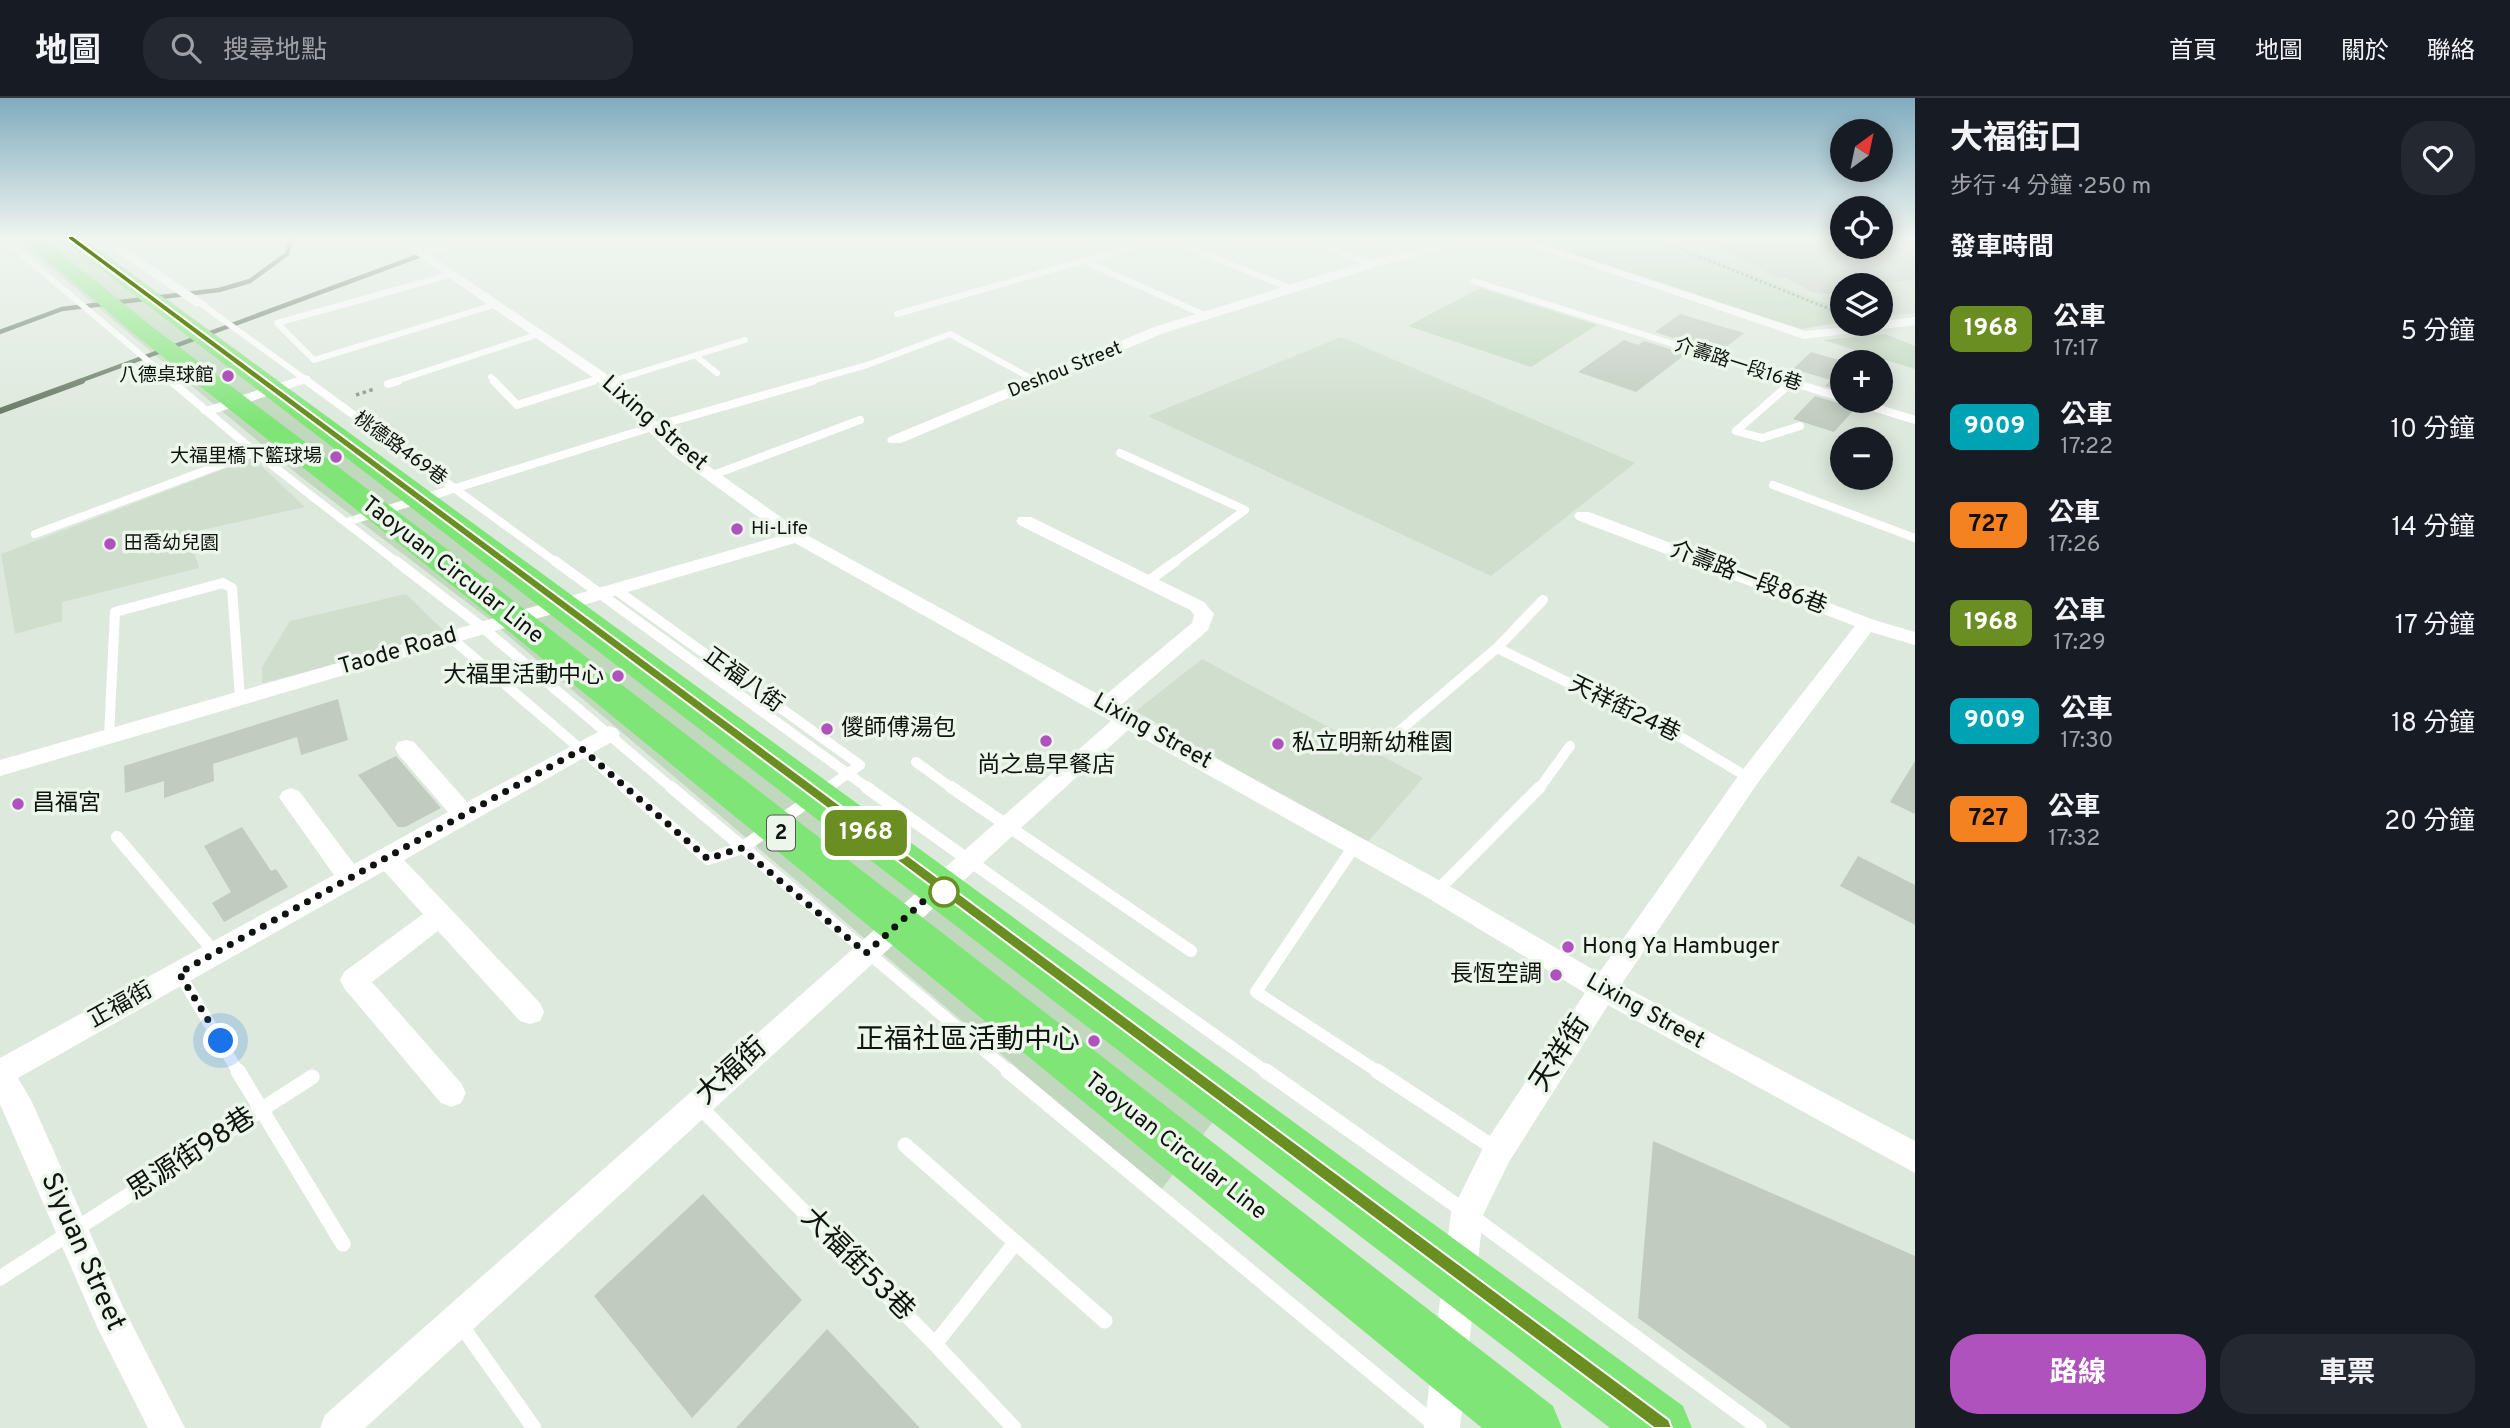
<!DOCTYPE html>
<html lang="zh-TW">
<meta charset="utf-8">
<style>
:root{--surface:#171b24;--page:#242831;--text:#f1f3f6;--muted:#9ea1a6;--line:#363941;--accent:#af52bd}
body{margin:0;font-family:Overpass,"Noto Sans TC",sans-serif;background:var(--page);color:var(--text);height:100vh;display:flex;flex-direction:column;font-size:26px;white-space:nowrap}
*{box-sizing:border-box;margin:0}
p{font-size:23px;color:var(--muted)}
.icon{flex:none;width:38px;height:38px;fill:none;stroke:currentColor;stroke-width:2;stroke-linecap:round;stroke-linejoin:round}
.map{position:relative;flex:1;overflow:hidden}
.sheet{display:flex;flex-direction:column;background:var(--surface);width:595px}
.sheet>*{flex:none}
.badge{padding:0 14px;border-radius:10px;font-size:24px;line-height:46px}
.needle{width:46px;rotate:33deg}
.tools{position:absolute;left:1830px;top:21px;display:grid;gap:14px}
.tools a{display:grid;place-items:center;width:63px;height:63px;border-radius:50%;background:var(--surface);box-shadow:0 4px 18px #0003;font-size:35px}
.you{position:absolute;width:35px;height:35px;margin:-18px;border:5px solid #fff;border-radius:50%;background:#1a73e8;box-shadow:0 0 0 10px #1a73e833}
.map>.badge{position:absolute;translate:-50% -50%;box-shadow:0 0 0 4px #fff}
h2{padding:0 35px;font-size:26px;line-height:63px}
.round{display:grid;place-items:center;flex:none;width:74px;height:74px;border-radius:28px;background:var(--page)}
.summary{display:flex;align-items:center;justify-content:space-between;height:119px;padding:0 35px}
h1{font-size:33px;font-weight:700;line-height:52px}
.cta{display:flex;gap:14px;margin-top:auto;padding:14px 35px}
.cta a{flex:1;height:80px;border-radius:28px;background:var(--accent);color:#fff;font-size:28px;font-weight:700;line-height:80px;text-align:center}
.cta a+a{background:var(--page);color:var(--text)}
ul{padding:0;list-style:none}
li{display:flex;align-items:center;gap:21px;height:98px;padding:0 35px}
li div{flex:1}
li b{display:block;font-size:26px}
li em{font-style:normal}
li .badge{min-width:77px;font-weight:700;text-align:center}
header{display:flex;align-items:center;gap:42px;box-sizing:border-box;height:98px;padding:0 35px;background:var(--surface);border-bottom:2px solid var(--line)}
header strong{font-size:33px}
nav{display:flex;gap:38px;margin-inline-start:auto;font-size:24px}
.search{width:490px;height:63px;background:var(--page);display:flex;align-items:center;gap:18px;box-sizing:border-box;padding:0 24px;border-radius:28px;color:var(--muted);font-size:26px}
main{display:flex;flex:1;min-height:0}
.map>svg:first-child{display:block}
</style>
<header>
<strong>地圖</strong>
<div class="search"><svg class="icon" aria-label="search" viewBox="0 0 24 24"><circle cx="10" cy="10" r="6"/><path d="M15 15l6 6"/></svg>搜尋地點</div>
<nav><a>首頁</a><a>地圖</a><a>關於</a><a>聯絡</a></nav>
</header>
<main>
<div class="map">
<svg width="1915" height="1330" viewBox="0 0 1915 1330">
<rect width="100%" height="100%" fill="#dee9dd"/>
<path fill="#cfdecd" d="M1663,140H1843V149H1881V140H1915V215L1881,219V187H1843V212Z
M1341,239L1635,365L1491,478L1148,318Z
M253,360L305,409L188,435L199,470L62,504V523L15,536L1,456Z
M406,496L450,539L262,585V569L290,523Z
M1202,561L1423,680L1366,746L1136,613Z"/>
<path fill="#c1d8be" d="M15,140H84L1240,988L1161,1092L485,518L301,379Z
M1522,140H1663L1843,212V224L1801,231Z
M1480,190L1597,227L1531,269L1408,228Z
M1885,236L1915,248V271L1823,242Z"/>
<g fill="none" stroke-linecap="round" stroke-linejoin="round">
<path stroke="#627560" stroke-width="4.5" d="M0,234L62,211L219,192L250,183L287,156L290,145L297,140
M77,284L427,155"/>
<path stroke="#627560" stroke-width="6" d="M0,313L82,283"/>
</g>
<path fill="#c1cbbf" d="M1710,140H1843V149H1881V140H1915V182L1843,187V195L1826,196L1812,194L1784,179H1776L1706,143L1715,142Z
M1680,216L1744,235L1725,250L1703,243L1697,248L1655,234Z
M1624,242L1638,247L1644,243L1686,256L1636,294L1578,274Z
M1811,254L1846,264H1843V293L1825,288L1831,282L1793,271Z
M1815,298L1841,306L1847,305L1851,309L1849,312L1853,313L1834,334L1793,321Z
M338,601L348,642L301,657L297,639L213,666L214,683L164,700V683L125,695L124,668Z
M396,658L441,710L405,729H398L358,677Z
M1915,663V716L1890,704Z
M242,729L271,773L276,771L288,789L224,824L212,805L231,794L204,748Z
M1858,758L1915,787V827L1840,788Z
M1653,1043L1915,1158V1330H1791L1638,1220Z
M703,1096L802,1202L692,1320L594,1198Z
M827,1231L920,1330H736Z"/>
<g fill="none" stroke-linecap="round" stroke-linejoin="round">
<path stroke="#8b938b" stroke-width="2.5" stroke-dasharray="2.5 2.5" stroke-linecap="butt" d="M1653,140L1842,216"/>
<path stroke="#8b938b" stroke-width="3.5" stroke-dasharray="3.5 3.5" stroke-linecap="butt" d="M356,297L374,291"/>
<path stroke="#fff" stroke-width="6" d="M3,140L173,284
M1166,140L1292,191
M1303,140L1371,166
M1433,140L1452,146
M1086,164L1207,218
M453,176L277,225L314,262L497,206
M1474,183L1794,284
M200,205L309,284
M897,216L1163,140
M696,258L717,275
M491,279L496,284
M393,284L539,236
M588,284L601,280
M609,284L745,242
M807,284L867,267L950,236L1036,283"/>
<path stroke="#fff" stroke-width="8" d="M171,283L255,354L398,465
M307,283L557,465
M494,283L517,307L593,283
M1788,283L1843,300
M1792,284L1736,333L1762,340L1800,328
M607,285L615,283
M388,286L398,283
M1853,303L1915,322
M1120,355L1245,412L1173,465
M713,377L860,322
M1773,387L1915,440
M347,424L652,329L813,283
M35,436L255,354"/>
<path stroke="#fff" stroke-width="10" d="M396,463L483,530L673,691
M555,463L869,691
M1147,484L1176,463
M615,491L860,667L826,691
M450,539L627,691
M1497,550L1684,641L1749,680
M109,638L115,514L223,485L232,490L240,600
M1384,646L1497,550L1543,502
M916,664L953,691
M1539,691L1570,648"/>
<path stroke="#fff" stroke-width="12" d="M625,689L708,761L742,750L828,689
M671,689L1011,975
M866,689L1268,975
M951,689L1191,853
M117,739L216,856
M1355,747L1256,894L1380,975
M1437,793L1540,689
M179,875L239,975"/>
<path stroke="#fff" stroke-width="15" d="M238,973L343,1146
M1008,973L1439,1330
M1266,973L1467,1115L1759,1330
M1377,973L1496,1051
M699,1008L935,1246L1014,1330
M905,1047L1105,1223
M0,1180L312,979
M461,1227L534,1330
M935,1246L1016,1144"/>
<path fill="#fff" fill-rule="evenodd" d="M97,140H110L207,205L205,208H195Z
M392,140H405L424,152L460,140H476L432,158L605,275L685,351L803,435L1103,599L1192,525L1194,517L1190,512L1019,427L1016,423L1019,419H1031L1204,504L1214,516L1208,532L1120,608L1446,786L1599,875L1741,674L1855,528L1577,422L1574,418L1577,414H1589L1874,522L1915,534V547L1871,534L1757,686L1621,887L1915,1043V1075L1608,907L1509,1064L1483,1117L1460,1330H1424L1451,1115L1487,1042L1585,895L1428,800L1128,632L365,1330H320L325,1317L1111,623L795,445L0,678V662L783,437L673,357L595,281Z
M1467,140H1486L1375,169L1164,235L901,345H889L887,342L889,339L1154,229L1367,163Z
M1508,140H1525L1805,233L1881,226V223L1915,219V227L1804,241Z
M304,277L309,278L311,281L309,284L213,316H203L200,313L203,310Z
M609,628L617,631L620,636L617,641L404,762L540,905L544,914L540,923L530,926L520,923L438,833L372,884L461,985L466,995L461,1005L451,1009L441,1005L344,890L340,882L344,874L423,816L384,773L18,980L31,1002L122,1207L185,1330H148L98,1231L0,1006V960L334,777L283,705L279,699L283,693L291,690L299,693L354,766L448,714L398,656L395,650L398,644L406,642L414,644L467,704Z"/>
<path fill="#7fe576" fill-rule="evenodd" d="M21,140H43L150,227L439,445L1553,1308L1562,1330H1482L473,504L134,236Z
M60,140H82L1683,1308L1692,1330H1610Z"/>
</g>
<linearGradient id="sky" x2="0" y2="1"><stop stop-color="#80acbf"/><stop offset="0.43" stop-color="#f0f5f0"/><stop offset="1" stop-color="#f0f5f0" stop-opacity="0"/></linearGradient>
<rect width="1915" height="326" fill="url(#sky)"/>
<path fill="#6b8e23" stroke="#fff" stroke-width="2" d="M68,138H73L1669,1322L1672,1330H1654L68,141Z"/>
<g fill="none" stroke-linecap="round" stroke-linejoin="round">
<path stroke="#101410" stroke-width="7" stroke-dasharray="0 12.6" d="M221,943L179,875L582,651L708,761L741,750L866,855L948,781L944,794"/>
</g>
<g fill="#af52bd" stroke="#ecf6ea" stroke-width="2.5">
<circle cx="228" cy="278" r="7"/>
<circle cx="336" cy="359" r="7"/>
<circle cx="737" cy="431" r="7"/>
<circle cx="110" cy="446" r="7"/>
<circle cx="618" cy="578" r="7"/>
<circle cx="827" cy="631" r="7"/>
<circle cx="1046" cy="643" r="7"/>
<circle cx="1278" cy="646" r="7"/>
<circle cx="18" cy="706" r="7"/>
<circle cx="1568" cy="849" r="7"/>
<circle cx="1556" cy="877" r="7"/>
<circle cx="1094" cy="943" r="7"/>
</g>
<circle fill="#fff" stroke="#6b8e23" stroke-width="3.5" cx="944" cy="794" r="14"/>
<g text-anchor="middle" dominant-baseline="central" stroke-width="7" stroke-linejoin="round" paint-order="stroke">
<g font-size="19" fill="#101410" stroke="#ecf6ea">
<text transform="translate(1738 267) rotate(18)">介壽路一段16巷</text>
<text transform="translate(1065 272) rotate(-22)">Deshou Street</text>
<text transform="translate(400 351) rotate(36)">桃德路469巷</text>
</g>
<g font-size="19" fill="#101410" stroke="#ecf6ea" text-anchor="end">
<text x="214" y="278">八德桌球館</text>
<text x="322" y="359">大福里橋下籃球場</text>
<text x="751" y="431" text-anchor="start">Hi-Life</text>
<text x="124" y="446" text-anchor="start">田喬幼兒園</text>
</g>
<rect fill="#ecf6ea" stroke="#525851" stroke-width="2" x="767" y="717.5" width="28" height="35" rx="5"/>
<g font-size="21" font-weight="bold" fill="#101410">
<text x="781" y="735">2</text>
</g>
<g font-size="23" fill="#101410" stroke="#ecf6ea">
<text transform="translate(654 326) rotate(41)">Lixing Street</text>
<text transform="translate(452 473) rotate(38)">Taoyuan Circular Line</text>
<text transform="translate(1748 481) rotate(21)">介壽路一段86巷</text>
<text transform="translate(398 554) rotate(-16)">Taode Road</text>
<text transform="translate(743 583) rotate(36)">正福八街</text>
<text transform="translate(1624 612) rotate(26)">天祥街24巷</text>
<text transform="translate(1152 634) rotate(29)">Lixing Street</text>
<text transform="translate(121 908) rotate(-29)">正福街</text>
<text transform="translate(1645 914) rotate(29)">Lixing Street</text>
<text transform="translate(1175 1049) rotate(38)">Taoyuan Circular Line</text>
</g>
<g font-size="23" fill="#101410" stroke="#ecf6ea" text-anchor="start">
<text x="604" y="578" text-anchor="end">大福里活動中心</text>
<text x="841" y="631">儍師傅湯包</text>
<text x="1292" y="646">私立明新幼稚園</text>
<text x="1046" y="668" text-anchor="middle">尚之島早餐店</text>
<text x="32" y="706">昌福宮</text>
<text x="1582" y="849">Hong Ya Hambuger</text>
<text x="1542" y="877" text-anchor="end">長恆空調</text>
</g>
<g font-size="28" fill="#101410" stroke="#ecf6ea" text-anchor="end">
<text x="1080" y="943">正福社區活動中心</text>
</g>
<g font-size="28" fill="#101410" stroke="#ecf6ea">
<text transform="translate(1561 956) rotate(-57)">天祥街</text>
<text transform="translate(732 974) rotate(-42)">大福街</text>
<text transform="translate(192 1057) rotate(-33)">思源街98巷</text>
<text transform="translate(82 1154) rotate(66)">Siyuan Street</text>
<text transform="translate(857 1167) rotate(45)">大福街53巷</text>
</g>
</g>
</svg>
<div class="tools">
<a><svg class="needle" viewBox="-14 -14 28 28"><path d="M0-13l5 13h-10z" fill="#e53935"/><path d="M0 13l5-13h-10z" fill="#9ea1a6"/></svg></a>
<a><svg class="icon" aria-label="locate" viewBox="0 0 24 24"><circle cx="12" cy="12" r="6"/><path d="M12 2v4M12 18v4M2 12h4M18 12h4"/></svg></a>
<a><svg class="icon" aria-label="layers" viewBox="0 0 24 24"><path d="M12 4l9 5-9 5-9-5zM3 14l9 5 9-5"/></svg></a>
<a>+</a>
<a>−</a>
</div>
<div class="you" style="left:221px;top:943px"></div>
<b class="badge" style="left:866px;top:735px;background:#6b8e23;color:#fff">1968</b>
</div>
<section class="sheet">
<div class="summary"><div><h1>大福街口</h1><p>步行 · 4 分鐘 · 250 m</p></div><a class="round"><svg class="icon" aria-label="heart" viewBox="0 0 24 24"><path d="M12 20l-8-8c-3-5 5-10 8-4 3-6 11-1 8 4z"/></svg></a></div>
<h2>發車時間</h2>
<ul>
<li><span class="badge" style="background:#6b8e23;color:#fff">1968</span><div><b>公車</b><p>17:17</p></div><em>5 分鐘</em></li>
<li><span class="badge" style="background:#00a3b4;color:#fff">9009</span><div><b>公車</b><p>17:22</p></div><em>10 分鐘</em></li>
<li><span class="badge" style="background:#f58220;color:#111">727</span><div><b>公車</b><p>17:26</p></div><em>14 分鐘</em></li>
<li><span class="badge" style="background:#6b8e23;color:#fff">1968</span><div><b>公車</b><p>17:29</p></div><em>17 分鐘</em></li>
<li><span class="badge" style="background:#00a3b4;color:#fff">9009</span><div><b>公車</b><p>17:30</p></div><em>18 分鐘</em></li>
<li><span class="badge" style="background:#f58220;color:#111">727</span><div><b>公車</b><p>17:32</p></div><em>20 分鐘</em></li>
</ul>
<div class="cta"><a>路線</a><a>車票</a></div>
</section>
</main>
